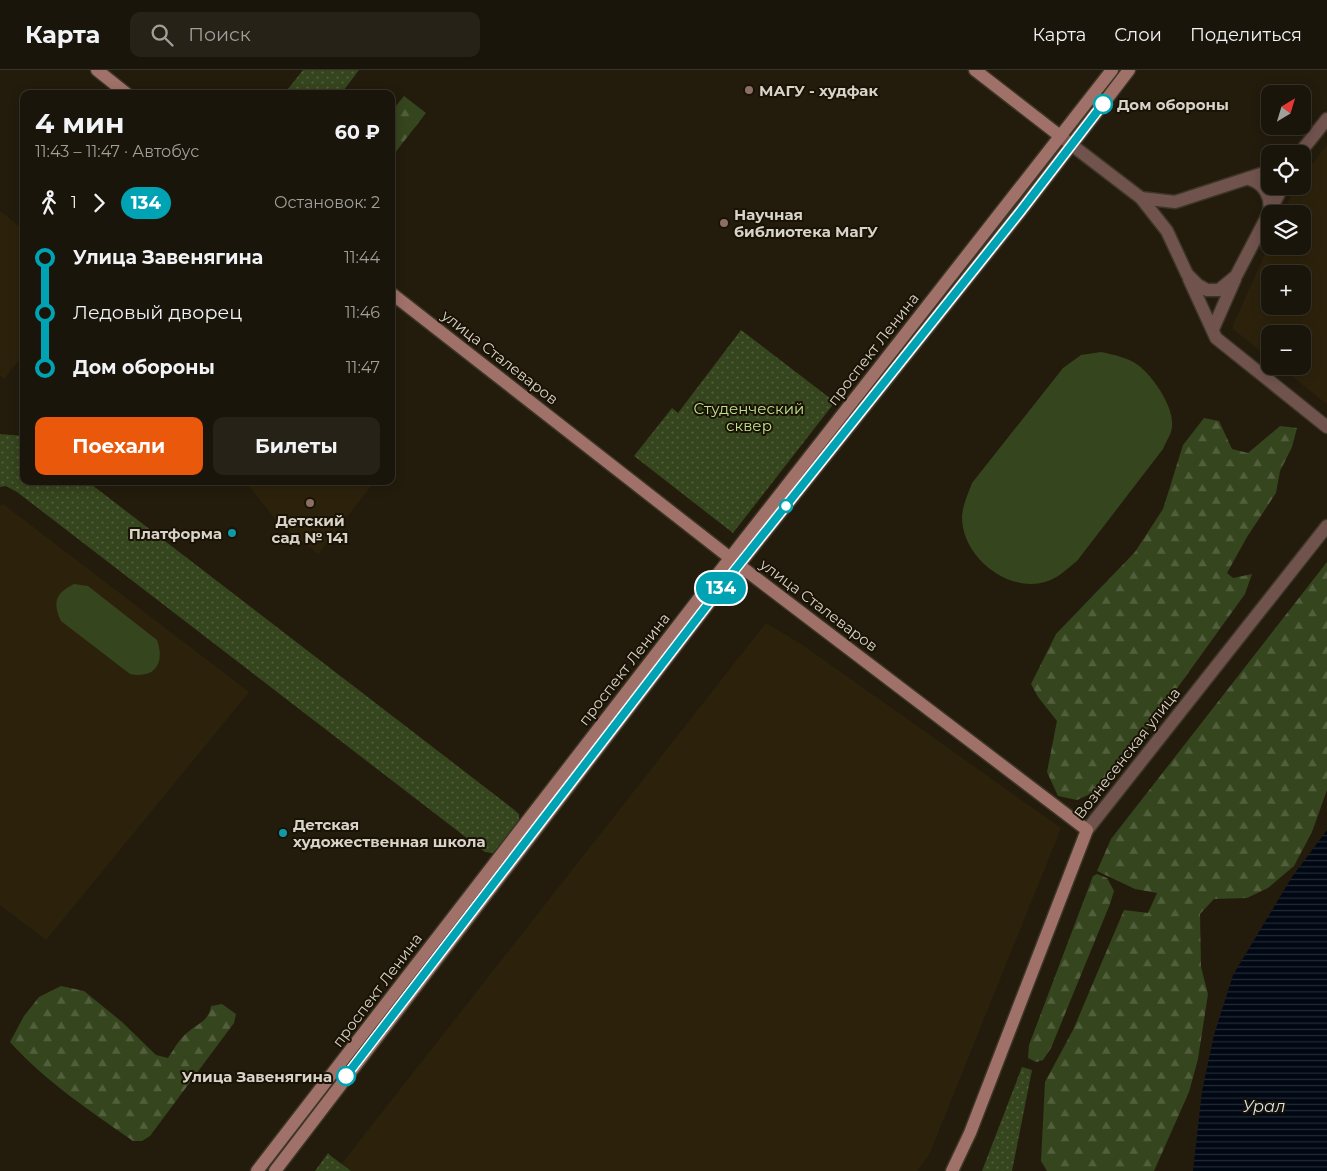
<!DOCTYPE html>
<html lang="ru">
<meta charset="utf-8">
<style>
:root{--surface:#1a150a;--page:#272218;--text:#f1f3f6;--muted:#9f9f9c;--line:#38342b;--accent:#ea580c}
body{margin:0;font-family:Montserrat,sans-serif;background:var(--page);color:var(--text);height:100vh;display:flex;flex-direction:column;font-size:19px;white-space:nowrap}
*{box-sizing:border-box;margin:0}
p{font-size:16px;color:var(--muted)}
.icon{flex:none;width:28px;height:28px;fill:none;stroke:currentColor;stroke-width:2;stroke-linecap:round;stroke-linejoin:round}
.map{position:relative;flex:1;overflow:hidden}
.details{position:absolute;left:20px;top:20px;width:375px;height:395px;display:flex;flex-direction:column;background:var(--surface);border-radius:10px;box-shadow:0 2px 12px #0003,0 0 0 1px var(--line)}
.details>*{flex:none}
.badge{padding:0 10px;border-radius:16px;font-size:18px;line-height:32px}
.needle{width:32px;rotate:38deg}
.fabs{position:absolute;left:1261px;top:15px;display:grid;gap:10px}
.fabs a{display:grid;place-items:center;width:50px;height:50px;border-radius:10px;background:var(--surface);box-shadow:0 2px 12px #0003,0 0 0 1px var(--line);font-size:25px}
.map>.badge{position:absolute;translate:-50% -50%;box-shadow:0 0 0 2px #fff}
.legs{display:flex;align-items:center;gap:8px;height:55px;padding:0 15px;font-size:16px}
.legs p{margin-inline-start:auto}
.overview{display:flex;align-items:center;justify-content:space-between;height:85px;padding:0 15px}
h1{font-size:28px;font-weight:700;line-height:38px}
.action{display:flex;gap:10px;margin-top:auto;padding:10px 15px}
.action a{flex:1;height:58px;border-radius:10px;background:var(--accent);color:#fff;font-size:20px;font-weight:700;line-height:58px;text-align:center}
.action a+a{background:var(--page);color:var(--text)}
ul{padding:0 15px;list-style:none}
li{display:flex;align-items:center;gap:18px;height:55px;font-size:19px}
li i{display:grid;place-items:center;width:8px;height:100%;margin:0 6px;background:currentColor}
li i::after{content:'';width:12px;height:12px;margin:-6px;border:4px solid;border-radius:50%;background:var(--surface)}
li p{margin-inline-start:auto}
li:first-child i{background:linear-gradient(#0000 50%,currentColor 0)}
li:last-child i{background:linear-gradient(currentColor 50%,#0000 0)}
header{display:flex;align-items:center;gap:30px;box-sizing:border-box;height:70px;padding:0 25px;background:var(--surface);border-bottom:1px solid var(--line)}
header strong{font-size:24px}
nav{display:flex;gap:28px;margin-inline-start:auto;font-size:18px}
.search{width:350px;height:45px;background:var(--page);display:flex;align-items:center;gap:12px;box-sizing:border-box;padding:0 18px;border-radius:10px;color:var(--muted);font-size:19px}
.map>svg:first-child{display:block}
</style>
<header>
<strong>Карта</strong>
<div class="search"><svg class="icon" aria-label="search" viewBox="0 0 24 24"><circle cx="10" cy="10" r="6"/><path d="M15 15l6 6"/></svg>Поиск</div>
<nav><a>Карта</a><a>Слои</a><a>Поделиться</a></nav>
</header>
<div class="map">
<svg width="1327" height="1101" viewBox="0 0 1327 1101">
<defs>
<pattern id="grass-dots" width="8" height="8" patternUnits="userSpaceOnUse" patternTransform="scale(1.25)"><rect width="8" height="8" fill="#35451d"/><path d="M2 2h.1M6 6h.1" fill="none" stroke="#525f3c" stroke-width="1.8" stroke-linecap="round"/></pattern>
<pattern id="forest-firs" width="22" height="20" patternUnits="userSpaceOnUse" patternTransform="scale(1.25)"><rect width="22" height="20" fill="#35451d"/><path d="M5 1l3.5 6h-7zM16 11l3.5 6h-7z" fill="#525f3c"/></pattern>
<pattern id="water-rules" width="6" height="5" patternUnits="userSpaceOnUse" patternTransform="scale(1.25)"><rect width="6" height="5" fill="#000814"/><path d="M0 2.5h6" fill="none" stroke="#242b35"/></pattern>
</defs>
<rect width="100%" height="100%" fill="#231c0d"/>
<path fill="#2c220c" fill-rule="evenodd" d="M1327,75V334L1279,296H1302V264H1270V289L1232,258L1270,172V176H1302V144H1283L1295,116H1302L1303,106ZM1270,204H1302V236H1270Z
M0,141L24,160V284L4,309L0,306Z
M245,411H375L318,484L280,455Z
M3,434L249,622L46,870L0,835V435Z
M766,553L804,576L1061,758L929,1085L917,1101H336Z"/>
<path fill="url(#grass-dots)" d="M303,0H359L341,24H284Z
M741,260L835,332L733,463L634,386L672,338L678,343Z
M0,364L24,366V411H87L512,738L519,744V750L496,780L492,783L485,782L17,422L6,416L0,417Z
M1022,997L1032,1000L1012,1101H982Z
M328,1083L331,1086L351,1101H315Z"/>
<path fill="url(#forest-firs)" d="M404,26L426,43L391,88V42Z
M1204,348L1219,351L1232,379L1248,383L1280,356L1297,358L1292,377L1280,401L1276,423L1247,467L1227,503L1233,508L1252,504L1245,524L1106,717L1077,730L1058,726L1047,702L1057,651L1038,627L1031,614L1056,564L1135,482L1163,439L1183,375Z
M1327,492V720L1312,762L1294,796L1268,818L1247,828L1214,829L1200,844L1201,897L1208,924L1198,989L1189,1022L1154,1101H1047L1041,1091L1045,1012L1073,960L1124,840L1148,843L1157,823L1135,819L1097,801L1111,769Z
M1097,804L1107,808L1114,821L1110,834L1051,978L1043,990L1036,992L1028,988L1029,975L1093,806Z
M61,916L84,921L122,952L156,985L168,988C174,979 179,969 188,962C197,954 209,951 211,936L222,934L236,944L234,953L150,1066L142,1071H133C90,1041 45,1011 10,972L24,946L39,927Z"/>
<path fill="#35451d" d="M1101,282C1114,285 1127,287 1138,295C1153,306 1178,341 1171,362C1169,368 1165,373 1163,379L1077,491C1067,499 1057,509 1045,512C1006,523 961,485 962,446C963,434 968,424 972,413L1063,298L1081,285Z
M74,514L88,516L157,570C165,592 156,609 130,604L61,551C52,532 56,523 74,514Z"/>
<path fill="url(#water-rules)" d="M1327,760V1101H1193L1202,1021L1214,965L1233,905L1292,807Z"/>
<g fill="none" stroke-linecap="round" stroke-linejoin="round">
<g stroke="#3c3627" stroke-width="15">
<path id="tertiary" d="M1060,66L1141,128
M1299,84L1327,49
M1270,101L1175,132L1141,128L1167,161L1187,204L1198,215L1207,220H1219L1236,206L1283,116
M1249,109C1263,113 1272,126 1269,141
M1189,209L1216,268L1327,357
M1213,259L1235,209
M1087,760L1327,456"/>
</g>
<g stroke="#3c3627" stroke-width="15">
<path id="secondary" d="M97,0L127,24
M975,0L1060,66
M391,223L752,505L1087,760L970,1063L952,1101
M257,1101L741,474L1112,0
M275,1101L722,516L1020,142L1129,0"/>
</g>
<use href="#tertiary" stroke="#71534e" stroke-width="12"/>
<use href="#secondary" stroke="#a07169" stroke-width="12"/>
</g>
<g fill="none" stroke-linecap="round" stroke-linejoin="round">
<g stroke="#fff" stroke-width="11">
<path id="line-1" d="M346,1006L722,516L1020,142L1103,34"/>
</g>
<use href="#line-1" stroke="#00a3b4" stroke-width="8"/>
</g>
<g fill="#8d6e63" stroke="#1a1305" stroke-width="2">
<circle cx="749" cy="20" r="5"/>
<circle cx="724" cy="153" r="5"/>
<circle cx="310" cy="433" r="5"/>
</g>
<g fill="#fff" stroke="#00a3b4" stroke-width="2.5">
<circle cx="1103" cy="34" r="9"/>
<circle cx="786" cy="436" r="6"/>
<circle cx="346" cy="1006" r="9"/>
</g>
<g fill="#0f9aa8" stroke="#1a1305" stroke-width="2">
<circle cx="232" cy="463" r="5"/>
<circle cx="283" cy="763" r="5"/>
</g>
<g text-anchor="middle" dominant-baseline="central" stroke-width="4" stroke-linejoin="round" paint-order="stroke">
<g font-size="15" font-weight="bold" fill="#d8d3c9" stroke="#1a1305" text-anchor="start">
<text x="759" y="20">МАГУ - худфак</text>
<text x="734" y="144">Научная<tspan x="734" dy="17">библиотека МаГУ</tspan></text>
<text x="310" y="450" text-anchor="middle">Детский<tspan x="310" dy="17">сад № 141</tspan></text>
<text x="222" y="463" text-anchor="end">Платформа</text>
<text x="293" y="754">Детская<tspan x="293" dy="17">художественная школа</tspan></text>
</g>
<g font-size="15" font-weight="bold" fill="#d8d3c9" stroke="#1a1305" text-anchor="start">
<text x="1117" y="34">Дом обороны</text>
<text x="332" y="1006" text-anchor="end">Улица Завенягина</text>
</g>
<g font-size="15" fill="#d8d3c9" stroke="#1a1305">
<text transform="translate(873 279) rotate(-52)">проспект Ленина</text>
<text transform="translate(500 287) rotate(38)">улица Сталеваров</text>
<text transform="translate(819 535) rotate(37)">улица Сталеваров</text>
<text transform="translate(624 599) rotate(-52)">проспект Ленина</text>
<text transform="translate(1127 683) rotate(-52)">Вознесенская улица</text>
<text transform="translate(377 920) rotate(-53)">проспект Ленина</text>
</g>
<g font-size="15" fill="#bee38c" stroke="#1a1305">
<text x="749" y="338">Студенческий<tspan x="749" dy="17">сквер</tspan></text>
</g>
<g font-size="16" font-style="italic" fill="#d7e6f3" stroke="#1a1305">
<text x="1264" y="1036">Урал</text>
</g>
</g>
</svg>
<div class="fabs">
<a><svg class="needle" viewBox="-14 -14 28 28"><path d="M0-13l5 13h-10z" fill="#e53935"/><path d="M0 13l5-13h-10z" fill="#9f9f9c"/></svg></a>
<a><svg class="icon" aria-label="locate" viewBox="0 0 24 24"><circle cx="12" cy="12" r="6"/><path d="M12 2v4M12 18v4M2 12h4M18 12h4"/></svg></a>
<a><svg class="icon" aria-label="layers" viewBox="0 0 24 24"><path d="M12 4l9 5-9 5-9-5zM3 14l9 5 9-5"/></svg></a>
<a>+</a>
<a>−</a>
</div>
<b class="badge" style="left:721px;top:518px;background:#00a3b4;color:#fff">134</b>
<section class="details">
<div class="overview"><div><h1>4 мин</h1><p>11:43 – 11:47 · Автобус</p></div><b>60 ₽</b></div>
<div class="legs"><svg class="icon" aria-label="walk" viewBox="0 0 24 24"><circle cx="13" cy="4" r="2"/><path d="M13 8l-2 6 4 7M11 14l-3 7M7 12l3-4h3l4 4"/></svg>1<svg class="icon" aria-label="forward" viewBox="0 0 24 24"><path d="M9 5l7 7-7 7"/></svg><b class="badge" style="background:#00a3b4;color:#fff">134</b><p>Остановок: 2</p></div>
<ul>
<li><i style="color:#00a3b4"></i><b>Улица Завенягина</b><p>11:44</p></li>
<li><i style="color:#00a3b4"></i><span>Ледовый дворец</span><p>11:46</p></li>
<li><i style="color:#00a3b4"></i><b>Дом обороны</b><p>11:47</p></li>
</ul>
<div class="action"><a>Поехали</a><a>Билеты</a></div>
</section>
</div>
